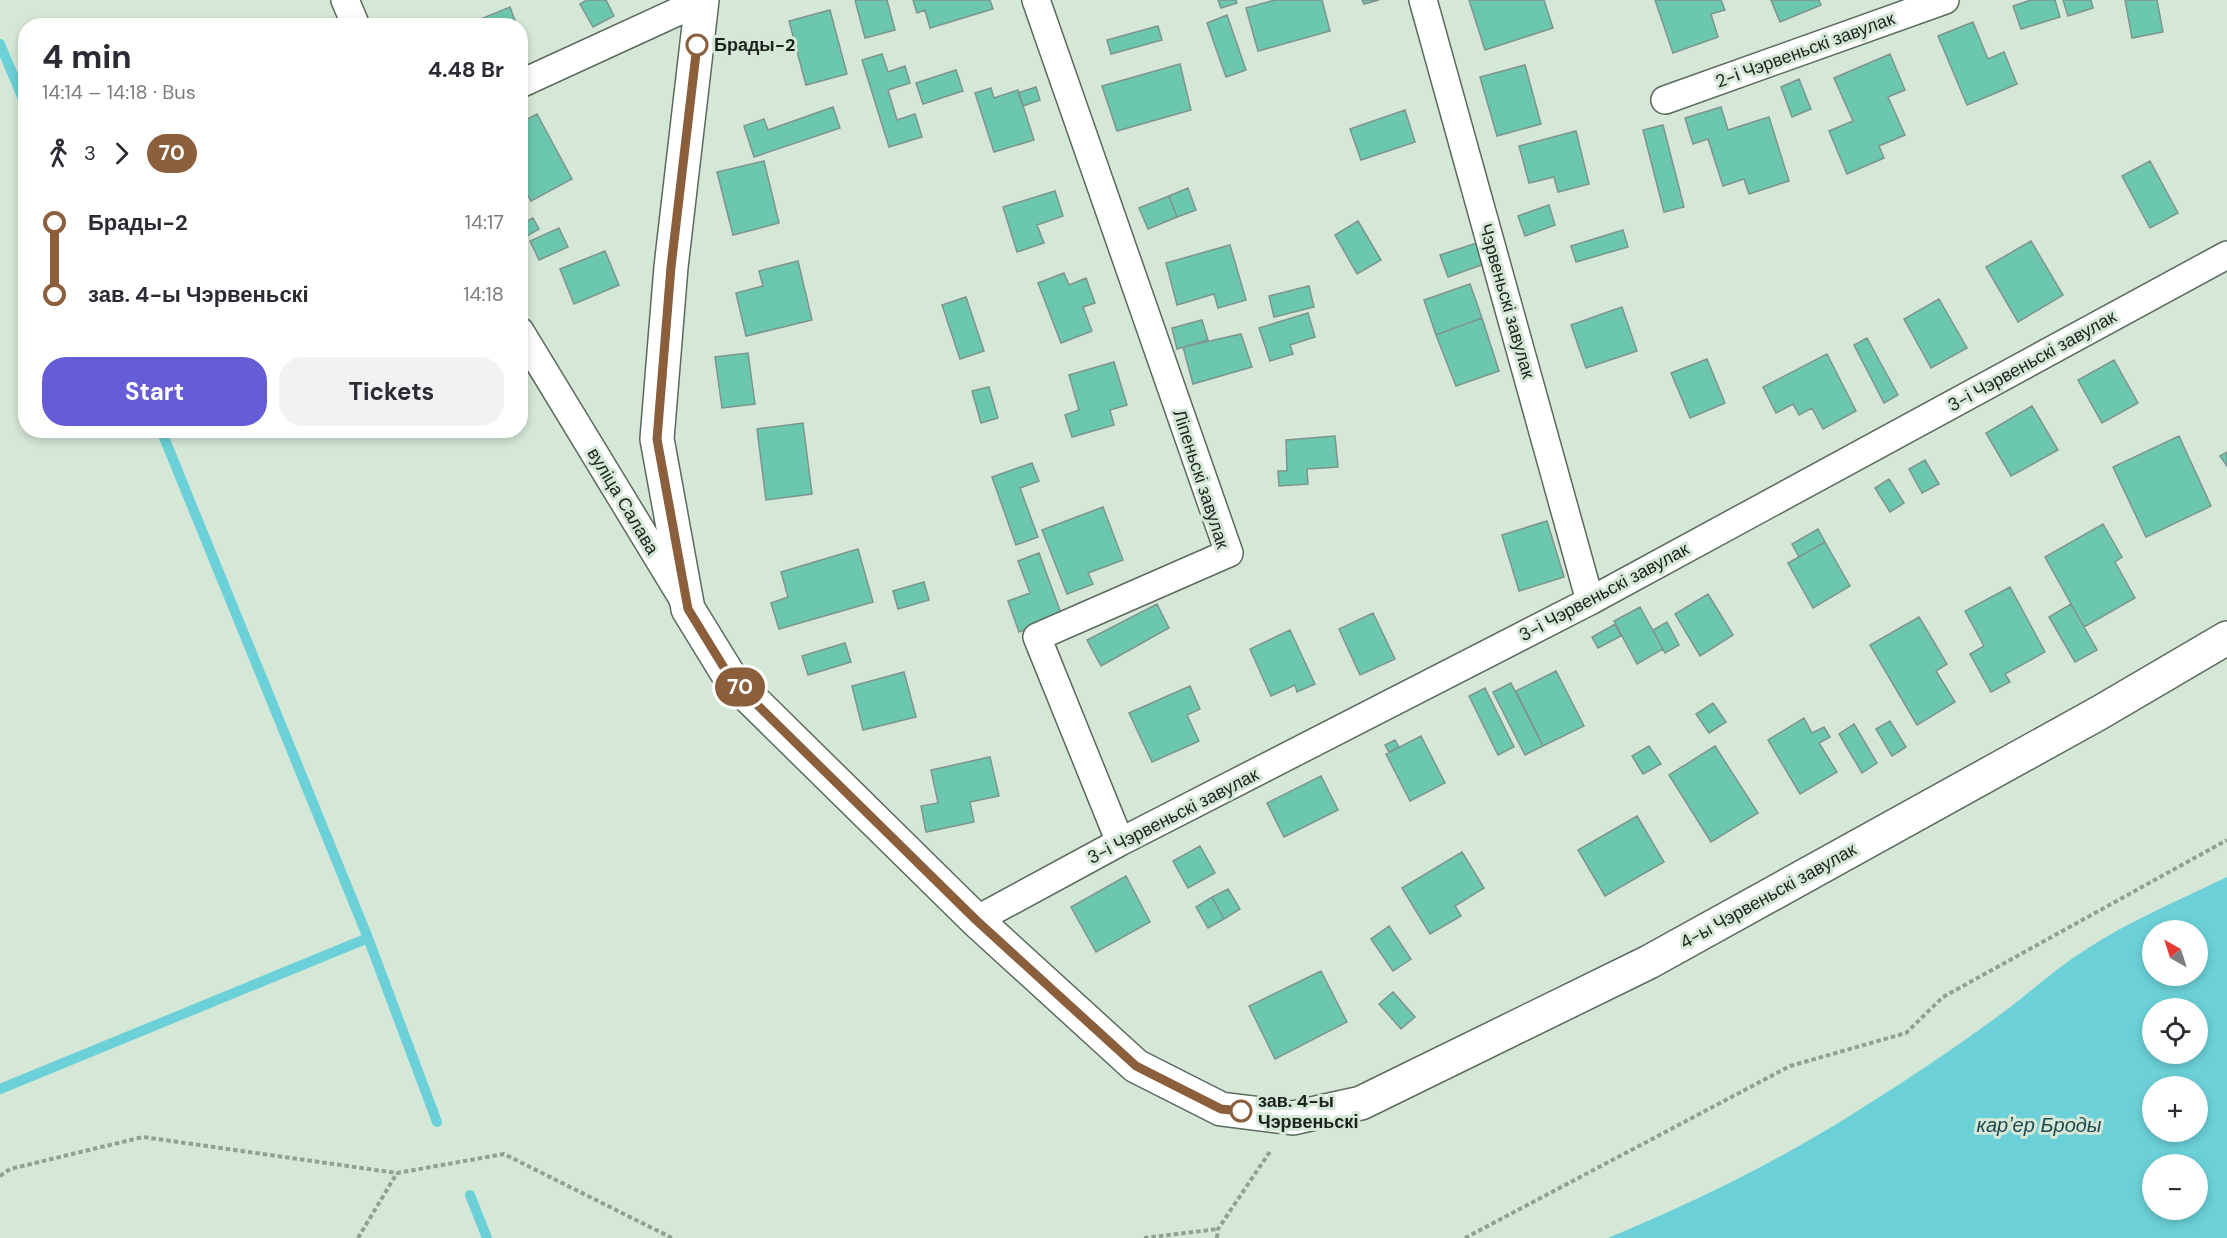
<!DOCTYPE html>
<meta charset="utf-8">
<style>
:root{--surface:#fff;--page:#f2f2f3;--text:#2b2b33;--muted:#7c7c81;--accent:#665dd6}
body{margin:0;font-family:"DM Sans",sans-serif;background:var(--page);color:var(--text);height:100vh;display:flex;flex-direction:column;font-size:22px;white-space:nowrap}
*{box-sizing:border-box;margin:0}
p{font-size:20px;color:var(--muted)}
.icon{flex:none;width:33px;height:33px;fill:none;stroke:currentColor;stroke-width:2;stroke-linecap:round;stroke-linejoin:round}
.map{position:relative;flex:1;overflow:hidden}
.side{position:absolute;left:18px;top:18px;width:510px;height:420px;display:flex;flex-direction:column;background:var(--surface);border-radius:24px;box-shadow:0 3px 9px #0003}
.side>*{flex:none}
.badge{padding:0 12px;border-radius:20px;font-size:21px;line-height:39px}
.needle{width:39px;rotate:321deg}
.buttons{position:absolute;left:2142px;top:920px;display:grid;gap:12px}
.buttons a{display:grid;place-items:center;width:66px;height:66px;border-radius:50%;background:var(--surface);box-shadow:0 3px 9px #0003;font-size:30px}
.map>.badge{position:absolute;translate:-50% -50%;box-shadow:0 0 0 3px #fff}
.legs{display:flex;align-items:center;gap:9px;height:66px;padding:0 24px;font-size:20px}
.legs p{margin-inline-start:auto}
.headline{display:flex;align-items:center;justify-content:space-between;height:102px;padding:0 24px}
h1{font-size:33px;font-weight:700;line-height:45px}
.action{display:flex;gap:12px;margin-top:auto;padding:12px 24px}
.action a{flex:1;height:69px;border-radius:24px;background:var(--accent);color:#fff;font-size:24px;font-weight:700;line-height:69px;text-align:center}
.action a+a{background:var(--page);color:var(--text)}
ul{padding:0 24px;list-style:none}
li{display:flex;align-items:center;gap:21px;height:72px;font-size:22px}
li i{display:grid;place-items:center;width:9px;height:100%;margin:0 8px;background:currentColor}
li i::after{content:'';width:15px;height:15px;margin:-8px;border:4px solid;border-radius:50%;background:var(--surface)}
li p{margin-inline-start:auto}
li:first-child i{background:linear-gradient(#0000 50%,currentColor 0)}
li:last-child i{background:linear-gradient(currentColor 50%,#0000 0)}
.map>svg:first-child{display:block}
</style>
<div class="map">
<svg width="2227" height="1238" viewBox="0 0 2227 1238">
<rect width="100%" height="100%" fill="#d5e7d7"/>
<path fill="#6bd0d7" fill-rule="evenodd" d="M2227,877V1238H1608C1695,1202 1779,1161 1859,1110C1910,1078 1961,1044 2009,1008C2035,988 2058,967 2085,950C2129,921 2180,900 2227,877ZM2152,930H2198V975H2152ZM2152,1008H2198V1053H2152ZM2152,1086H2198V1131H2152ZM2152,1164H2198V1209H2152Z"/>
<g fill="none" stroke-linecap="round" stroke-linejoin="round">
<path stroke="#6bd0d7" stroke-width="10" d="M0,44L26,106
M161,430L368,938L437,1122
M0,1089L368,938
M470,1195L487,1238"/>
</g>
<path fill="#6cc7af" stroke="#7d958d" stroke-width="1.5" d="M587,0H606L614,16L593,27L580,4Z
M855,0H887L895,30L865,38Z
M913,0H990L993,9L930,28L925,10L917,13Z
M1218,0H1236L1237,3L1221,8Z
M1275,0H1322L1330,31L1258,51L1246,8Z
M1362,0H1379L1364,4Z
M1469,0H1544L1553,28L1485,50Z
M1655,0H1721L1725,10L1711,14L1718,37L1673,53Z
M1771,0H1819L1821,5L1780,22Z
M2031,0H2055L2060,17L2021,29L2013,6Z
M2063,0H2091L2093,8L2068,16Z
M2125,0H2157L2163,32L2132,38Z
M510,7L517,26H464Z
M830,10L847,74L806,85L789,21Z
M1227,15L1246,70L1226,77L1207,23Z
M1973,22L1988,59L2004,52L2017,84L1967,105L1938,36Z
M1158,26L1162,40L1111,54L1107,40Z
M520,34L526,47L520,50Z
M882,54L888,72L905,66L910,83L888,90L897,120L915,114L922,137L889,147L862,60Z
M1890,54L1905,90L1888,97L1905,135L1879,146L1884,158L1847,174L1829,131L1853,121L1834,78Z
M1180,64L1191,110L1117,131L1102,86Z
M1525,65L1541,124L1497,136L1480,77Z
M956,70L963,91L923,104L916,83Z
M1799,79L1811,109L1792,117L1781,87Z
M1036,87L1040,100L1023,106L1018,93Z
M991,88L994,98L1018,90L1034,140L994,152L975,93Z
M833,107L840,128L754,157L744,126L764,119L768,130Z
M1721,107L1728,130L1769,117L1789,181L1749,194L1744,179L1723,186L1708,139L1693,144L1685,118Z
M1405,110L1415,142L1361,160L1350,129Z
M537,114L572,179L531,201L520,181V123Z
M1663,125L1684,207L1664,212L1643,130Z
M1576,131L1589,184L1558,192L1554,177L1529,183L1519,146Z
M764,161L779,223L733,235L717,172Z
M2150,161L2178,213L2150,228L2122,176Z
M1188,188L1196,210L1177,217L1169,196Z
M1055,191L1063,216L1037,225L1044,243L1017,252L1003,207Z
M1169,196L1177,217L1148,229L1139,208Z
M1549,205L1555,225L1525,236L1518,216Z
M533,218L539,229L527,236L521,224Z
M1358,221L1381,260L1357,274L1335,235Z
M559,228L568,247L539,260L530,241Z
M1623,230L1628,247L1576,262L1571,246Z
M2031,241L2063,295L2018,322L1986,267Z
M1480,242L1487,263L1448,277L1440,255Z
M1230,245L1246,300L1218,308L1214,294L1177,305L1166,263Z
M605,251L619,285L574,304L560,269Z
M798,261L812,320L746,336L736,293L763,286L759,271Z
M1064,273L1069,285L1086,278L1095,303L1083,307L1092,331L1061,343L1038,283Z
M1470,284L1482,318L1436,335L1424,300Z
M1309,286L1314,307L1274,317L1269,296Z
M966,297L984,351L960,359L942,305Z
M1939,299L1967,348L1931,368L1904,319Z
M1622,307L1637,351L1586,368L1571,325Z
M1308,313L1315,337L1290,345L1293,354L1270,361L1259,328Z
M1482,318L1499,371L1456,386L1436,335Z
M1202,320L1208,340L1177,349L1172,328Z
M1241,334L1252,367L1193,384L1183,347Z
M1867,338L1898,395L1884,403L1854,345Z
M748,353L755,404L722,408L715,357Z
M1827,354L1856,411L1823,429L1812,408L1799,415L1793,404L1776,413L1763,387Z
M1707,359L1725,403L1690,418L1671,373Z
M2114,360L2138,403L2102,423L2078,380Z
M1114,362L1127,405L1110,410L1114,425L1072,437L1065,415L1079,410L1069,375Z
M989,387L998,418L981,423L972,391Z
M2032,406L2058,450L2011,476L1986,433Z
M803,423L812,494L766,500L757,429Z
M1335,436L1338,467L1307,469L1308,484L1279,486L1278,471H1287L1286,440Z
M2179,436L2211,506L2146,537L2113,467Z
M2227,452V466L2220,456Z
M1925,460L1939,484L1922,493L1909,469Z
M1032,463L1039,481L1020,488L1038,537L1016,545L992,477Z
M1889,479L1904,503L1890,512L1875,488Z
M1103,507L1123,560L1088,573L1093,584L1067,594L1042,530Z
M1547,521L1564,577L1519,591L1502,535Z
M2103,524L2122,557L2115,562L2135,598L2084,627L2045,557Z
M1818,529L1825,542L1799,557L1792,544Z
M1825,542L1850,586L1813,608L1788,563Z
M858,549L873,602L779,629L771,603L788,597L781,572Z
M1039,553L1062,616L1019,632L1008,601L1030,593L1018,561Z
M924,582L929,600L898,609L893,591Z
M2010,587L2045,652L2005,674L2010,682L1991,692L1970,654L1984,646L1965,611Z
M1708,594L1733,635L1700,656L1675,614Z
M1157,604L1169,628L1101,666L1087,640Z
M2071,604L2097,650L2075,662L2049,617Z
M1640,607L1663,649L1637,664L1614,621Z
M1373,613L1395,659L1360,675L1339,629Z
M1919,617L1947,664L1936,671L1955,702L1917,725L1870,645Z
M1667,622L1679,645L1665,653L1653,630Z
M1615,624L1621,636L1598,648L1592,637Z
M1290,630L1315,684L1297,692L1295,685L1271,696L1250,649Z
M845,643L851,662L808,675L802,656Z
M1556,671L1584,726L1543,746L1516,691Z
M904,672L916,717L863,730L852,686Z
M1511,683L1543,746L1525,755L1493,692Z
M1190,686L1200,709L1187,715L1199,741L1152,762L1129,713Z
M1485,688L1514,747L1498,755L1469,696Z
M1713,703L1726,722L1709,733L1696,714Z
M1804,718L1812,733L1824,727L1830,737L1819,743L1837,772L1800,794L1768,740Z
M1890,721L1906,747L1892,756L1876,729Z
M1854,724L1877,763L1862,773L1839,734Z
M1421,736L1445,783L1410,801L1386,754Z
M1395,740L1399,747L1389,752L1385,745Z
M1649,746L1661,764L1643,774L1632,756Z
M1715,746L1758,813L1711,842L1669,775Z
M990,757L999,796L970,802L974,822L926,832L921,806L938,803L931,770Z
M1321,776L1338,810L1284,837L1267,803Z
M1637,816L1664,862L1605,896L1578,850Z
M1200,846L1215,873L1188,888L1173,861Z
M1462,852L1484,888L1455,906L1461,916L1430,934L1402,888Z
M1126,876L1150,922L1096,952L1071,907Z
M1228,889L1240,909L1224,919L1212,897Z
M1212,897L1224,919L1208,928L1196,907Z
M1389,926L1411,959L1393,971L1371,939Z
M1321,971L1347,1022L1275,1059L1249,1006Z
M1393,992L1415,1017L1401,1029L1379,1004Z"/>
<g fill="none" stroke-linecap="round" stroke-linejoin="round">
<g stroke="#5a6a5c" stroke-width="30">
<path id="street" d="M345,0L356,26
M1036,0L1229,553L1037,637L1120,842
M1423,0L1590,601
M520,84L703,0
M1665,100L1945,0
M520,331L683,599
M976,920L1120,842L1590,601L2227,255"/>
</g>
<g stroke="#5a6a5c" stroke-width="36">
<path id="secondary" d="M702,0L671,267L657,439L688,609L731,679L976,920L1136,1066L1221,1109L1293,1118L1361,1103L1649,962L2099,713L2227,638"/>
</g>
<path stroke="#92a094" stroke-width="4" stroke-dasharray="4.5 3" stroke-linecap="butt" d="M0,1176L10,1169L143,1137L397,1173L504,1154L672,1238
M358,1238L397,1173
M1144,1238L1218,1229
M1217,1238L1218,1229L1271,1150
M1465,1238L1790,1066L1906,1033L1943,997L2227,840"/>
<use href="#street" stroke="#fff" stroke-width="27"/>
<use href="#secondary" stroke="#fff" stroke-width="33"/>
</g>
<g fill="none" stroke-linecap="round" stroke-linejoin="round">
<g stroke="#fff" stroke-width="14">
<path id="line-1" d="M697,45L671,267L657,439L688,609L731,679L976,920L1136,1066L1221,1109L1241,1111"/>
</g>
<use href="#line-1" stroke="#8b5e3c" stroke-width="9"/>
</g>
<g fill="#fff" stroke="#8b5e3c" stroke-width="3">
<circle cx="697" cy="45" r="10"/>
<circle cx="1241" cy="1111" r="10"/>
</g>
<g text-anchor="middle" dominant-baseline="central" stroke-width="6" stroke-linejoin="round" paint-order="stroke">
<g font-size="18" font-weight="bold" fill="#1c231d" stroke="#d5e7d7" text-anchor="start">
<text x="714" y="45">Брады-2</text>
<text x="1258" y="1101">зав. 4-ы<tspan x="1258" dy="21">Чэрвеньскі</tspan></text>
</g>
<g font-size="18" fill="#1c231d" stroke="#d5e7d7">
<text transform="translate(1805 50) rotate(-20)">2-і Чэрвеньскі завулак</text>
<text transform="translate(1507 301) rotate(74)">Чэрвеньскі завулак</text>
<text transform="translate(2032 361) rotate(-29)">3-і Чэрвеньскі завулак</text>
<text transform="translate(1201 479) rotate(72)">Ліпеньскі завулак</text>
<text transform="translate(623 501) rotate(59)">вуліца Салава</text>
<text transform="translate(1604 592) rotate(-28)">3-і Чэрвеньскі завулак</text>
<text transform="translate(1173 816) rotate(-27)">3-і Чэрвеньскі завулак</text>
<text transform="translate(1768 896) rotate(-29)">4-ы Чэрвеньскі завулак</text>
</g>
<g font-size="20" font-style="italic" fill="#1c4a4d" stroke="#d5e7d7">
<text x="2039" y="1125">карʼер Броды</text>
</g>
</g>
</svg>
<div class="buttons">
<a><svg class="needle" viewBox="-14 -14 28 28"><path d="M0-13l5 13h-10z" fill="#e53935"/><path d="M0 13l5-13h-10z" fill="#7c7c81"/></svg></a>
<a><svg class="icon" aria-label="locate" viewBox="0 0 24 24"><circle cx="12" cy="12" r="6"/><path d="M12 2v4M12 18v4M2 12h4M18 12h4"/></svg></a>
<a>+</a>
<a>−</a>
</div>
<b class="badge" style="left:740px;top:687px;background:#8b5e3c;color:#fff">70</b>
<section class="side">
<div class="headline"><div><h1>4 min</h1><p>14:14 – 14:18 · Bus</p></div><b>4.48 Br</b></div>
<div class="legs"><svg class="icon" aria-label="walk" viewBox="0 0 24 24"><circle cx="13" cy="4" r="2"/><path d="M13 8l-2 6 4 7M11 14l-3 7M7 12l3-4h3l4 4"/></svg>3<svg class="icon" aria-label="forward" viewBox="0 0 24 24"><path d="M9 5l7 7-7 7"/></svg><b class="badge" style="background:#8b5e3c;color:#fff">70</b></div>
<ul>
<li><i style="color:#8b5e3c"></i><b>Брады-2</b><p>14:17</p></li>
<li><i style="color:#8b5e3c"></i><b>зав. 4-ы Чэрвеньскі</b><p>14:18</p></li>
</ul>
<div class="action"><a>Start</a><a>Tickets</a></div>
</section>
</div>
